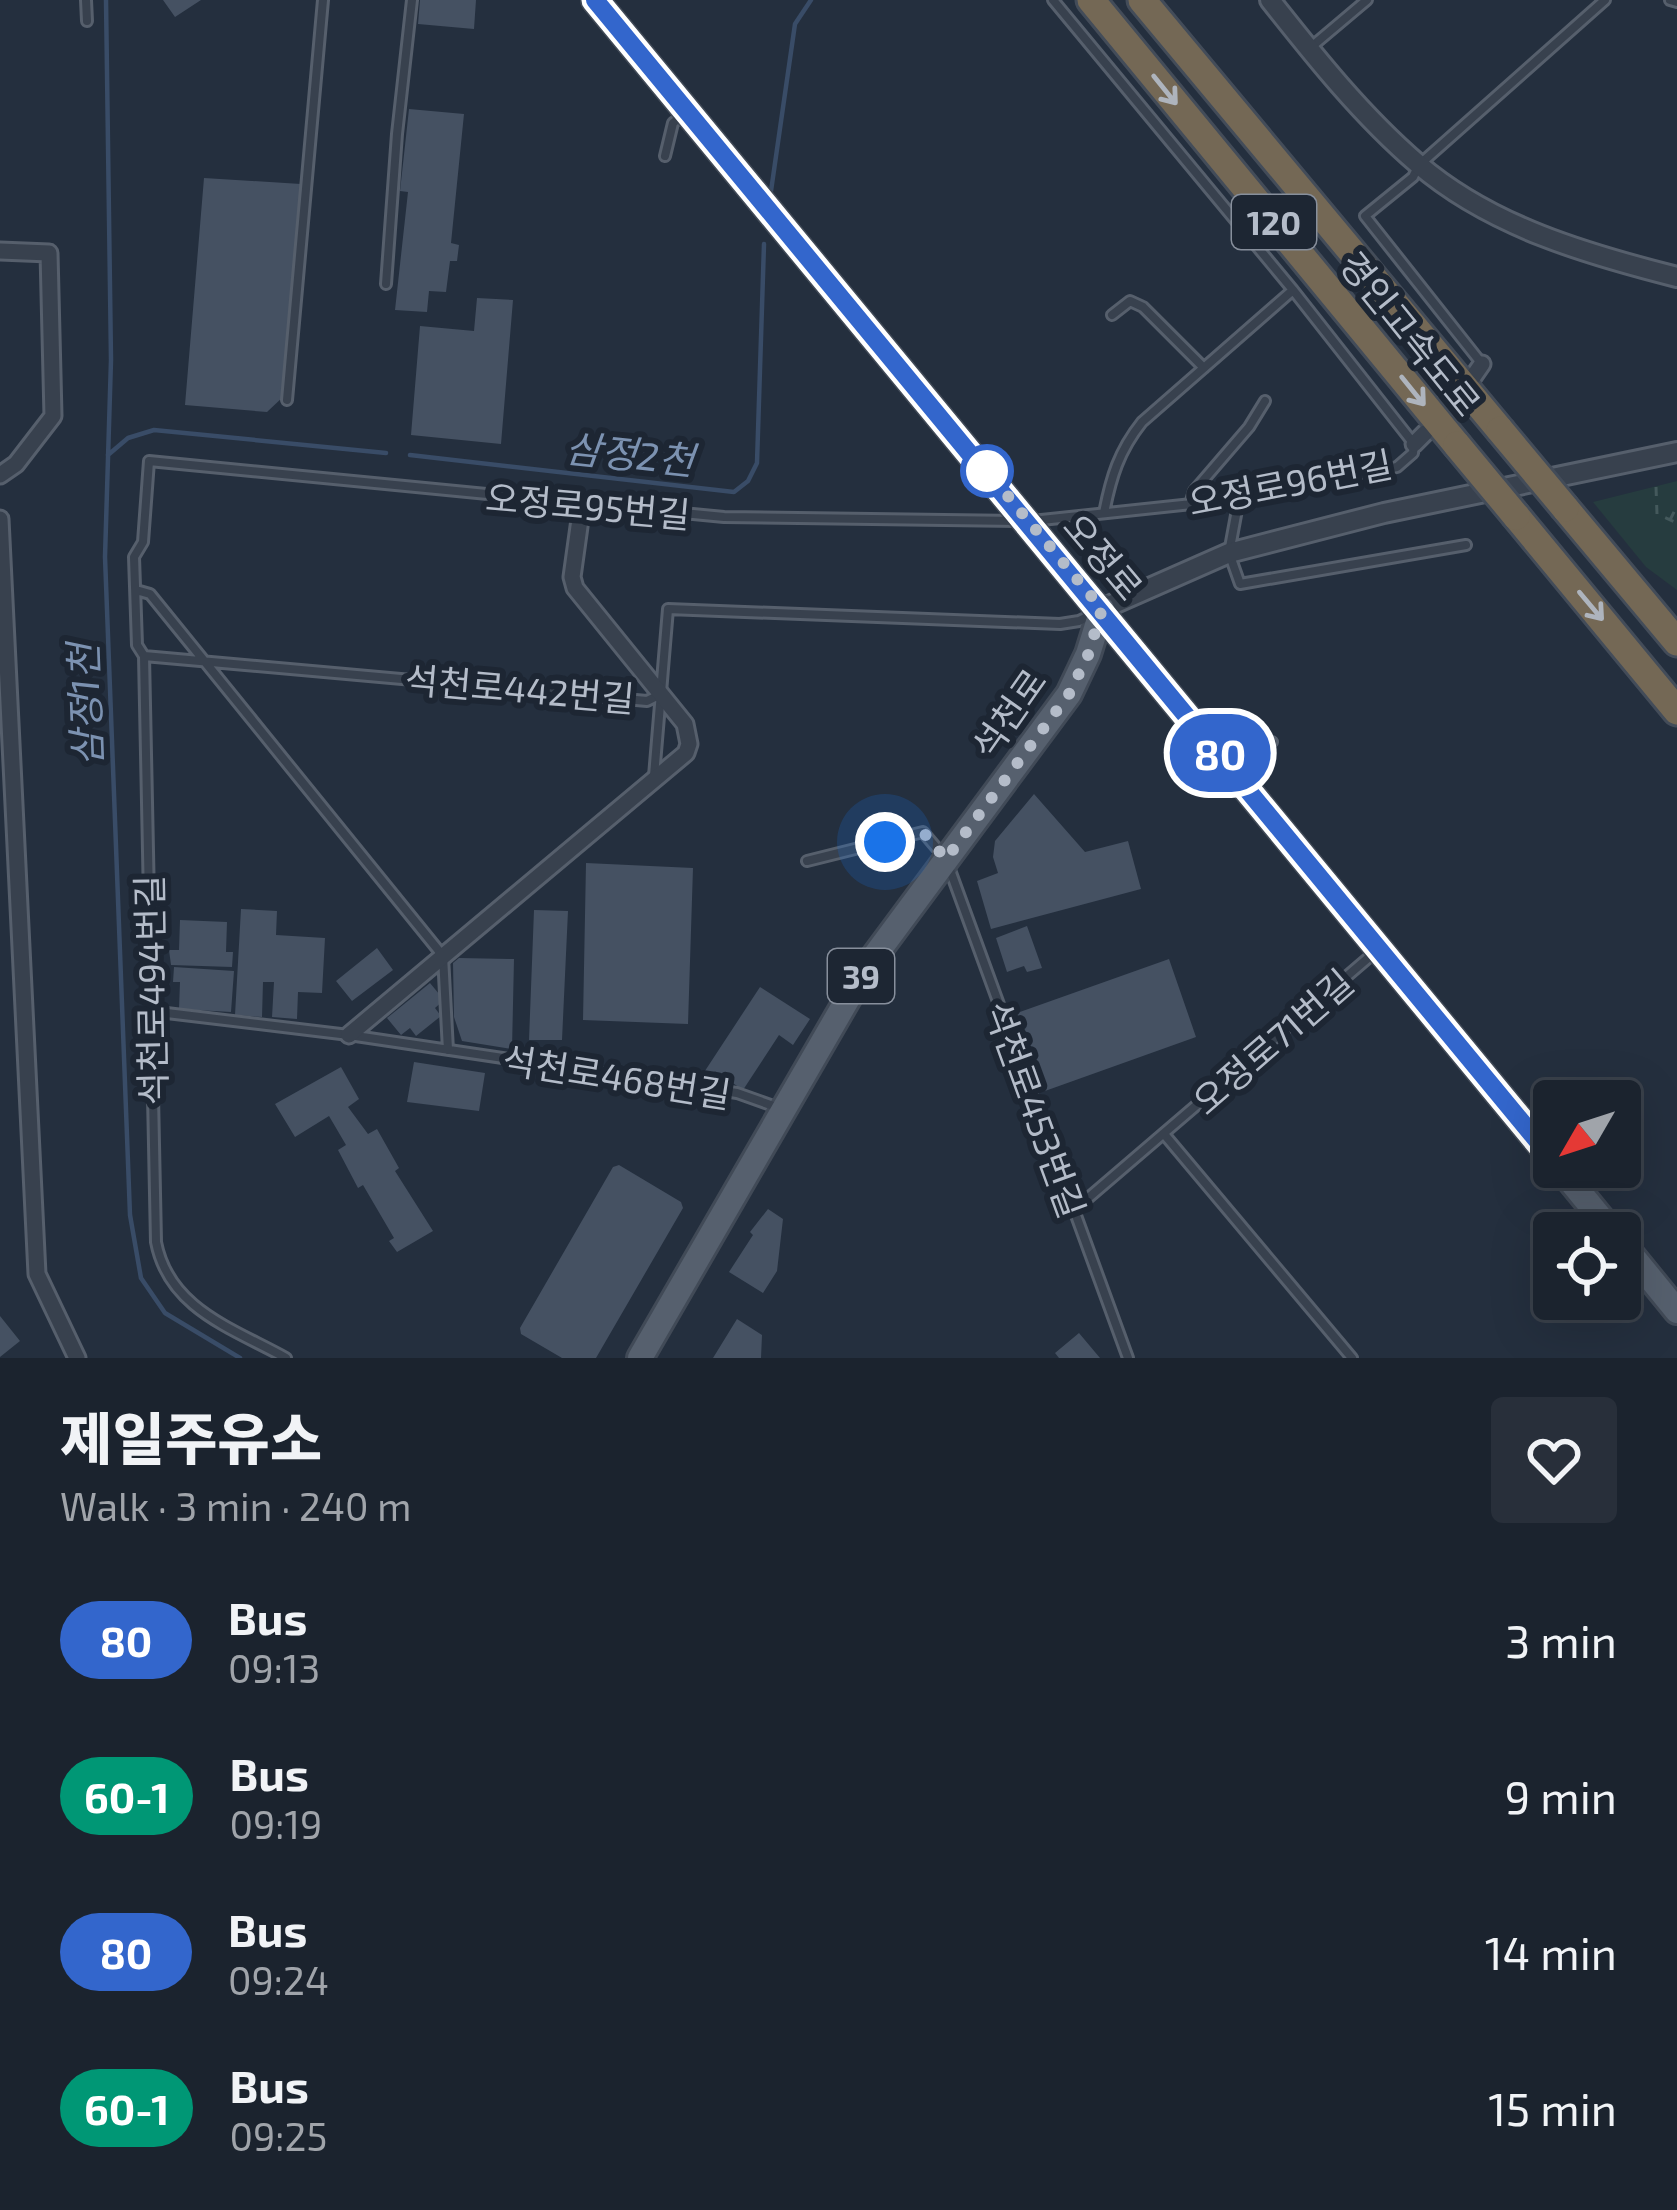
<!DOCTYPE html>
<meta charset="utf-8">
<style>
:root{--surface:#1b232e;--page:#282f3a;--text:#f1f3f6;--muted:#a0a4aa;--line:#39404a}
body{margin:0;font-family:"Exo 2","Noto Sans KR",sans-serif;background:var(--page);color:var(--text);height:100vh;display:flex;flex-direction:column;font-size:45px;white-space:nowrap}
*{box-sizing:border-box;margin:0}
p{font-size:39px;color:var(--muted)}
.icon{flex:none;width:66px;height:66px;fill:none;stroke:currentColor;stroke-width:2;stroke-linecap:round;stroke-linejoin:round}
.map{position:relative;height:1358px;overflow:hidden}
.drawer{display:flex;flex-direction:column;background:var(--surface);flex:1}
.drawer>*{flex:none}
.badge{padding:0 24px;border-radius:39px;font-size:42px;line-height:78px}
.needle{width:78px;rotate:231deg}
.fabs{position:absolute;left:1533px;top:1080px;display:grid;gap:24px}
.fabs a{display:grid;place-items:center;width:108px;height:108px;border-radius:12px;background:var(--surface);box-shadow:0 12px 48px #0002,0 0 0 3px var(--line);font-size:60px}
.you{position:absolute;width:60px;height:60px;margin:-30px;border:9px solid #fff;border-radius:50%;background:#1a73e8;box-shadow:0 0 0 18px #1a73e833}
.map>.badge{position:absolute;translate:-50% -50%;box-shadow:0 0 0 6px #fff}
.round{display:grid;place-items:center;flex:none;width:126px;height:126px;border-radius:12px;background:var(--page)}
.headline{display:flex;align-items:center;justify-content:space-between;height:204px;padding:0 60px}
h1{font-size:57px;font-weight:800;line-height:90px}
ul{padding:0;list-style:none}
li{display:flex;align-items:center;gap:36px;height:156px;padding:0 60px}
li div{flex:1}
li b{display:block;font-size:45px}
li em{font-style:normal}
li .badge{min-width:132px;font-weight:700;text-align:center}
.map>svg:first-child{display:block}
</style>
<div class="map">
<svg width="1677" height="1358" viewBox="0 0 1677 1358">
<rect width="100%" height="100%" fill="#242f3e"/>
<path fill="#263c3f" d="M1677,481V590L1646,567L1593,502Z"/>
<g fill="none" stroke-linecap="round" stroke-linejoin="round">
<path stroke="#394c67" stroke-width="4.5" d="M106,0L111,360L105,557L130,1215L141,1278L165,1313L240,1358
M771,191L795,24L811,0
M108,455L128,438L154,430L386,453
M410,455L734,492L748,481L757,463L764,244"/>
</g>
<path fill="#455162" d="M163,0H201L175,17Z
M420,0H476L474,29L418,24Z
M409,109L464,114L451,243L459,245L457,261H450L446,292L429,291L427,312L395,310L408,192L400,191Z
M204,178L301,184L284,396L267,412L185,405Z
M477,298L513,300L501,444L411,435L420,326L474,331Z
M1034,794L1085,852L1128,841L1141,889L991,929L977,881L998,873L993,857L995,841Z
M586,863L693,868L688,1024L583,1020Z
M241,909L277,911L276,935L325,938L322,993L298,992L297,1019L272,1017L274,982H263L262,1017L235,1015Z
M534,910L568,911L562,1040H529Z
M180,920L227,922L226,952H233L232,967L171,965L169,950H179Z
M1027,926L1042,968L1027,972L1024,966L1007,972L996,938Z
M377,948L393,970L352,1001L336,981Z
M459,958L514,959L512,1049L462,1041L454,1017L453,963Z
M1169,959L1196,1037L1045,1091L1017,1013Z
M174,967L234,971L231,1012L179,1009L180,982H173Z
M430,983L444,1000L435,1008L441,1016L416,1036L410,1028L401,1035L387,1018Z
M760,987L810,1019L793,1045L779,1035L743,1090L721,1075L712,1089L699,1080Z
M414,1062L485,1073L479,1111L407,1102Z
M341,1067L359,1099L348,1107L368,1134L377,1129L399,1168L395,1171L433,1231L397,1252L389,1241L394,1238L363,1185L358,1188L338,1150L346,1145L329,1116L295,1137L275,1104Z
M619,1165L681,1202L683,1208L596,1358H562L521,1334L520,1328L613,1167Z
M768,1209L783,1219L777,1271L763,1293L729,1272L753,1235L750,1232Z
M0,1316L20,1341L0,1357Z
M737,1319L762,1335L761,1358H713Z
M1079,1333L1100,1358H1059L1055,1353Z"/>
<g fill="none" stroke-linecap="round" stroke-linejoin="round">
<path stroke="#3a4453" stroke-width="15" stroke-dasharray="15 8" stroke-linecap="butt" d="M1432,425L1467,384"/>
<g stroke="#565f6c" stroke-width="14">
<path id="service" d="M86,0L87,21
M1670,0L1677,2
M1310,48L1367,0
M665,156L673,123L683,115
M386,284L397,134L412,0
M1112,315L1130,301L1143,307L1204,368
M1482,364L1365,216L1413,177L1419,165L1605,0
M287,400L323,0
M1239,499L1229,553L1240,584L1466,545
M1190,504L1194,491L1249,427L1265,401
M1104,513C1111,477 1119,451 1142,422L1293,290
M1032,521L1239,499L1397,467L1413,453L1414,444L1293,290L1053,0
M136,590L150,594L443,956L448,1050
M144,656L647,701L659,695
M1237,772L1272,742
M654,776L668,609L1060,624L1079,621L1095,613
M807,861L923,832L946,859L1128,1358
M150,1011L349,1035L737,1093L782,1109
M1164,1134L1352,1358
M1073,1211L1374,953
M286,1358C232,1328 169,1309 156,1242L144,656L137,645L134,557L143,542L149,461L724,517L1018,521"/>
</g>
<g stroke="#565f6c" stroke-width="21">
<path id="minor" d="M0,251L49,253L53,416L16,464L0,475
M1473,377L1482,364
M1414,444L1425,433
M0,519L37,1274L77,1358
M349,1035L686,753L689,744L685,724L575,588L572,577L582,505"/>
</g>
<g stroke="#565f6c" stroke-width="24">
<path id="tertiary" d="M1270,0C1315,57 1362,116 1418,164C1490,226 1586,254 1677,277
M1102,609L1229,553L1384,513L1677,452"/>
</g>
<g stroke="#414a57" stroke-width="30">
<path id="primary" d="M595,0L1554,1161
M1559,1167L1613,1233
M1620,1241L1677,1311
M640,1358L865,969L1069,694L1088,654L1102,609"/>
</g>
<g stroke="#434c59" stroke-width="33">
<path id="motorway" d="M1091,0L1457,445
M1142,0L1500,430
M1565,508L1677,642
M1516,516L1677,711"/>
</g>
<path stroke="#44595c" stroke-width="3" stroke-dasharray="9 9" stroke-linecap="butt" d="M1656,487L1657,514L1677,523
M1670,520L1677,506"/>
<use href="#service" stroke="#38414e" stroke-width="8"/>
<use href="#minor" stroke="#38414e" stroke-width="15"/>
<use href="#tertiary" stroke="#38414e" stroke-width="18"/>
<use href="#primary" stroke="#56606e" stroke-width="24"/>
<use href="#motorway" stroke="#746855" stroke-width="27"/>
<g stroke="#434c59" stroke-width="33" stroke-linecap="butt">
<path id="motorway-bridge" d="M1500,430L1565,508
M1457,445L1516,516"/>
</g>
<use href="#motorway-bridge" stroke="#746855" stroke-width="27"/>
</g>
<defs><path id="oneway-shaft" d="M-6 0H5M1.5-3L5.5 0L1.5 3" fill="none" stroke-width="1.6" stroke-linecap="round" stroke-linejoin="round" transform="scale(3)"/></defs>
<g stroke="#aeb4bd">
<use href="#oneway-shaft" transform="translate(1165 90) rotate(51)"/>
<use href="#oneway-shaft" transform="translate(1413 391) rotate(51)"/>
<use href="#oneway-shaft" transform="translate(1591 606) rotate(50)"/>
</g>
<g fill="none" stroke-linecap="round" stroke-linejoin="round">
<g stroke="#fff" stroke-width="27">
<path id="line" d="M595,0L1554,1161"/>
</g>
<use href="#line" stroke="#36c" stroke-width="18"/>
<path stroke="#b4bcc9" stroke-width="12" stroke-dasharray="0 21.6" d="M885,842L923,832L946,859L1069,694L1088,655L1102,609L987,471"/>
</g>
<circle fill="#fff" stroke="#36c" stroke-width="6" cx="987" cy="471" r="24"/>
<g text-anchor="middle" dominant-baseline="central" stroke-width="12" stroke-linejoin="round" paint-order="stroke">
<g fill="#1d2633" stroke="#878f9c" stroke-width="3">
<rect x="1232" y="195" width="84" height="54" rx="9"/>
<rect x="828" y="949" width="66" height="54" rx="9"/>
</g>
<g font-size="33" font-weight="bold" fill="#b4bcc9">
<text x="1274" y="222">120</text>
<text x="861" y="976">39</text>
</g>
<g font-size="36" fill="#b4bcc9" stroke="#1d2633">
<text transform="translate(1411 333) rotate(51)">경인고속도로</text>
<text transform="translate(1290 482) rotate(-11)">오정로96번길</text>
<text transform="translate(588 505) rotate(5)">오정로95번길</text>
<text transform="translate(1104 556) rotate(50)">오정로</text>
<text transform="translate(520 688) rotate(5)">석천로442번길</text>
<text transform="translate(1008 713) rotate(-55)">석천로</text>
<text transform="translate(150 990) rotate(-91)">석천로494번길</text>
<text transform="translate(1272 1041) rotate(-41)">오정로71번길</text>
<text transform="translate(617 1076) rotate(9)">석천로468번길</text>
<text transform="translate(1036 1109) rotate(70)">석천로453번길</text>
</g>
<g font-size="39" font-style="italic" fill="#7c92b1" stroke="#1d2633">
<text transform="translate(630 453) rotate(6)">삼정2천</text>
<text transform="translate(84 705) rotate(-92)">삼정1천</text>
</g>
</g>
</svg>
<div class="fabs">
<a><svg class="needle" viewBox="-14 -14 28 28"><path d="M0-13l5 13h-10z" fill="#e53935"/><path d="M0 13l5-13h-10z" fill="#a0a4aa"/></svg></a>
<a><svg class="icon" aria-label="locate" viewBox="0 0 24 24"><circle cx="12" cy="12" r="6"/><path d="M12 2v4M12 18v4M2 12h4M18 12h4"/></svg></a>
</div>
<div class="you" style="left:885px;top:842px"></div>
<b class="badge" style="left:1220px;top:753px;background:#36c;color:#fff">80</b>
</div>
<section class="drawer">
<div class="headline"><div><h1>제일주유소</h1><p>Walk · 3 min · 240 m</p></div><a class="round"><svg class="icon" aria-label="heart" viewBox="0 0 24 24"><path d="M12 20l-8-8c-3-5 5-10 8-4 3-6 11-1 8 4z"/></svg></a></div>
<ul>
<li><span class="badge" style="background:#36c;color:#fff">80</span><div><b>Bus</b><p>09:13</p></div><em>3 min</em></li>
<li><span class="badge" style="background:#009775;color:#fff">60-1</span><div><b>Bus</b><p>09:19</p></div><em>9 min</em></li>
<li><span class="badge" style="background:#36c;color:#fff">80</span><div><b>Bus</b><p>09:24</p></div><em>14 min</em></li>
<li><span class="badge" style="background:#009775;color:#fff">60-1</span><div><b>Bus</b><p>09:25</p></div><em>15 min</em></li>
</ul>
</section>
